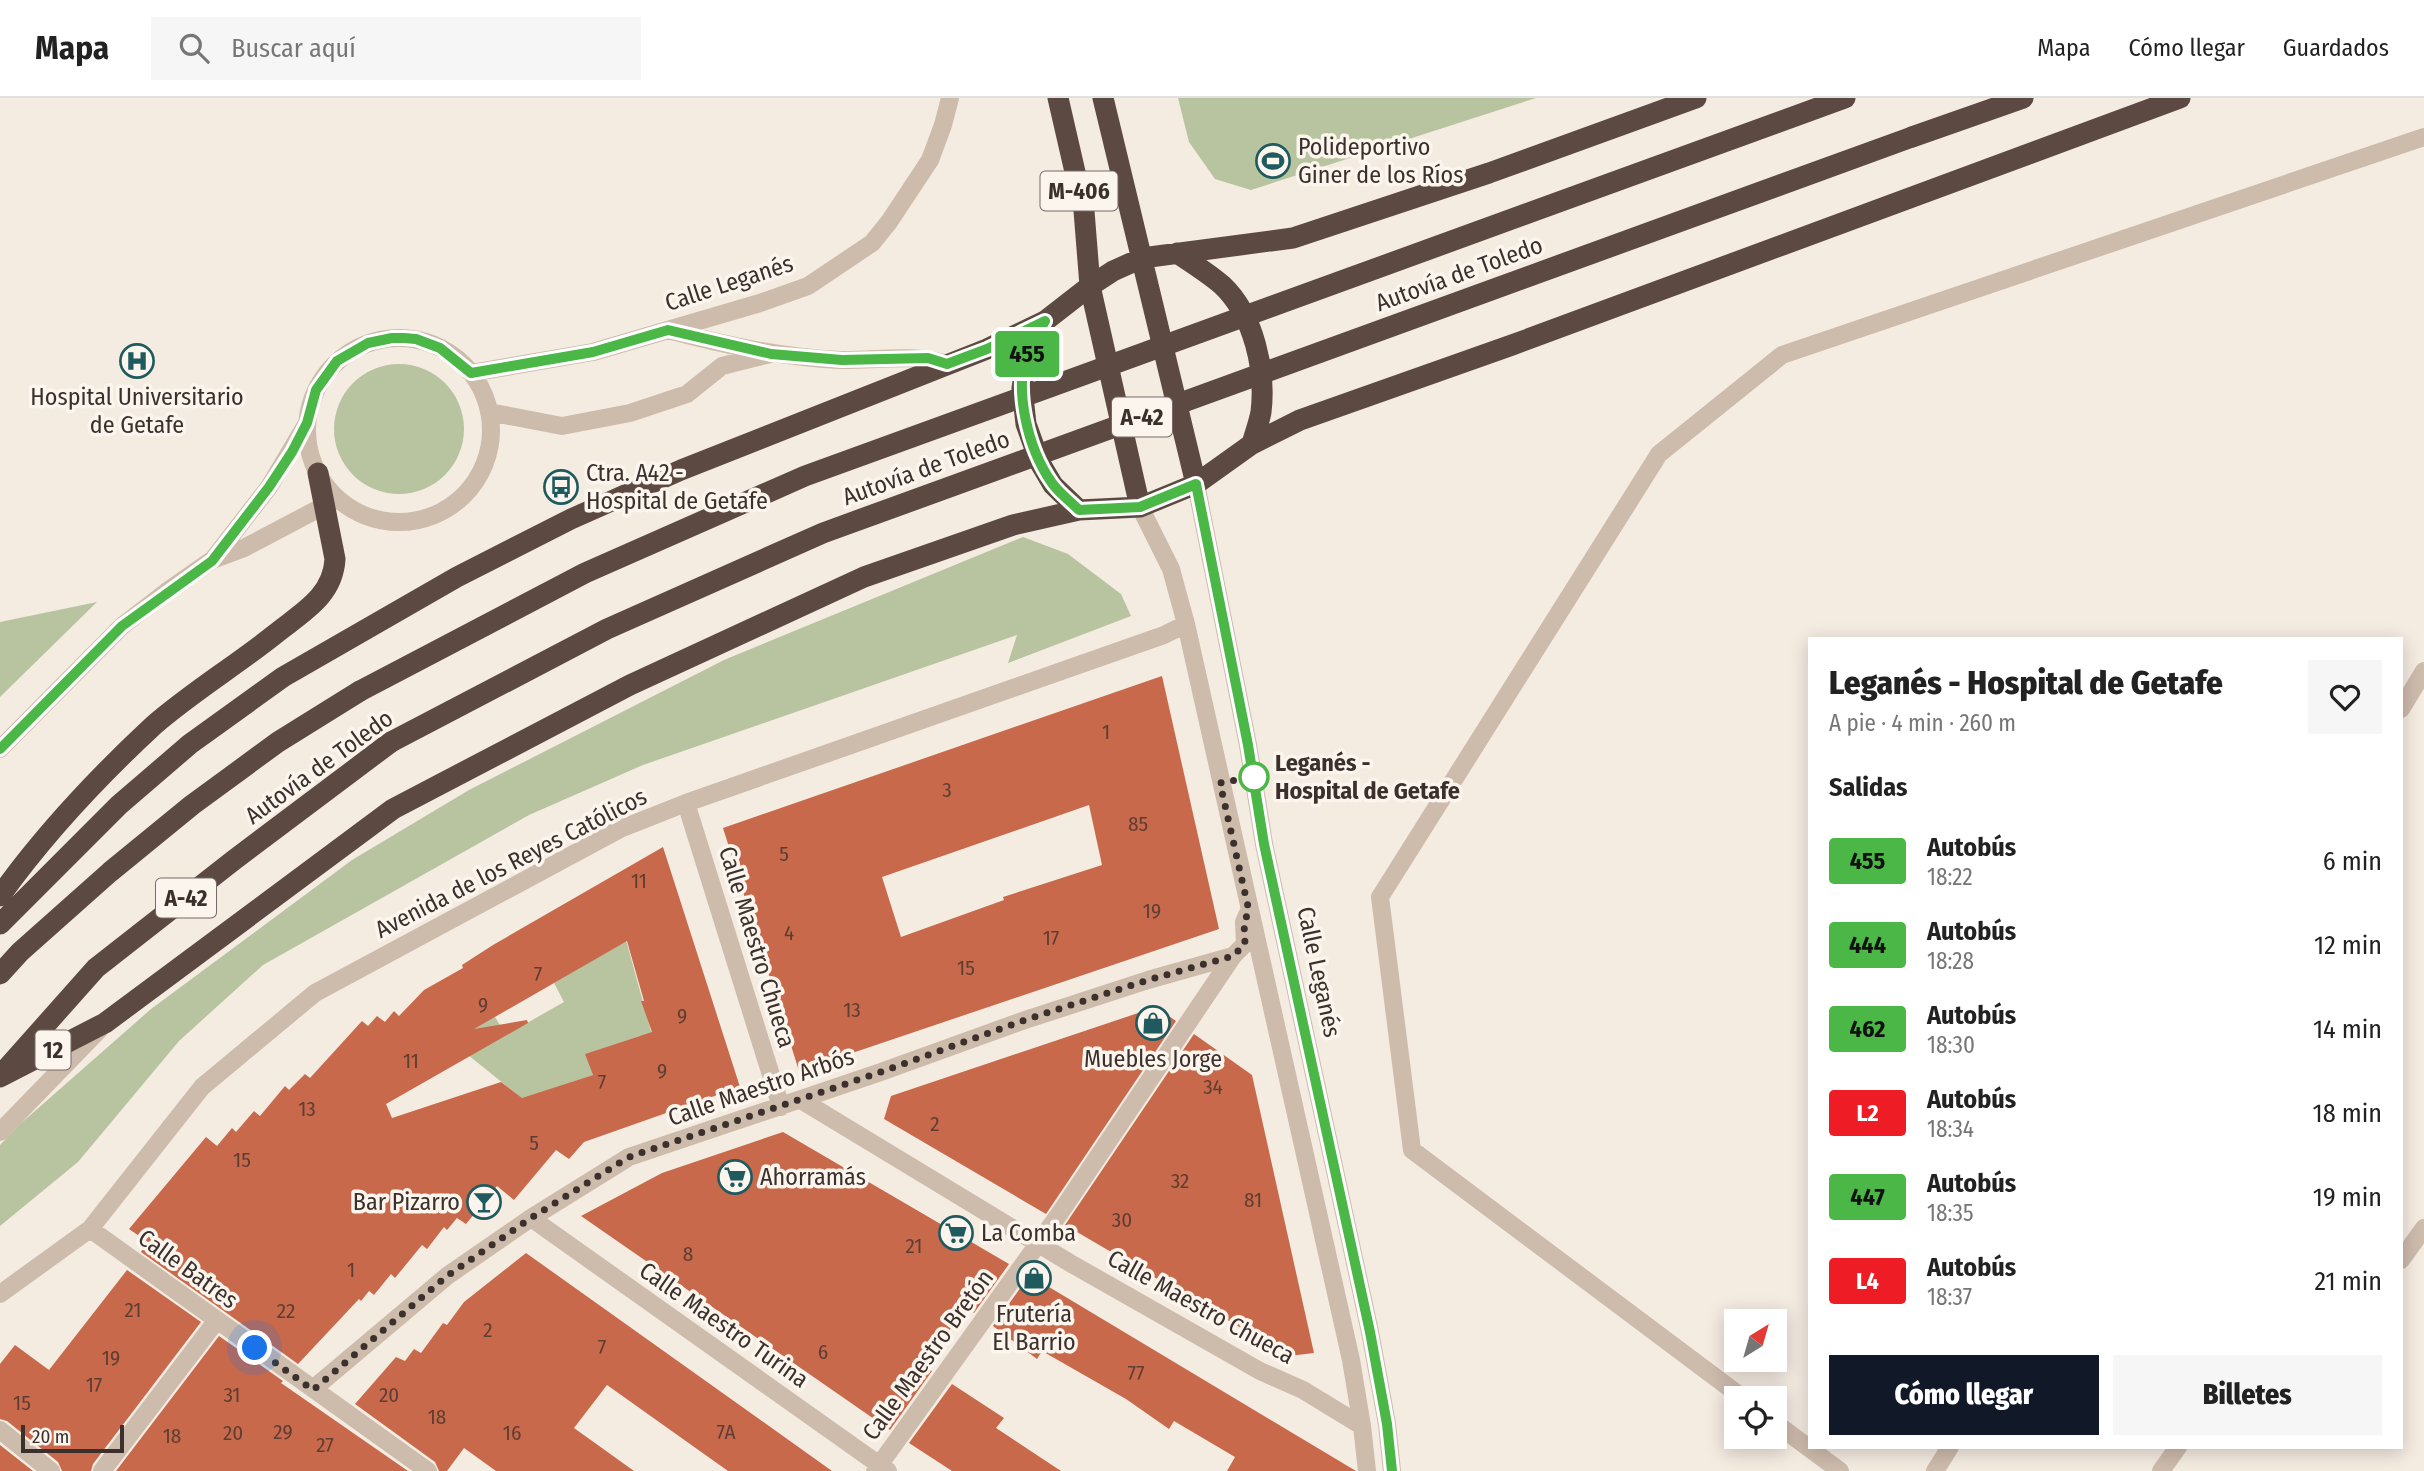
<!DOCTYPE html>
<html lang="es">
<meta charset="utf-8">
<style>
:root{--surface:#fff;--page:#f6f6f6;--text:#222;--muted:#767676;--line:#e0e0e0;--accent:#111827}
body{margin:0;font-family:"Fira Sans Condensed",sans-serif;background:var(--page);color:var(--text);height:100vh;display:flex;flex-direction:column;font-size:26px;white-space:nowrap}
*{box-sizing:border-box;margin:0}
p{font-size:23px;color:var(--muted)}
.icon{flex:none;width:38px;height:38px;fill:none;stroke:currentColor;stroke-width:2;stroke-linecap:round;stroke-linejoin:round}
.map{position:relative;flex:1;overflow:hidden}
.drawer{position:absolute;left:1808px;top:539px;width:595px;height:812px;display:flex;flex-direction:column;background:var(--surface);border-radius:0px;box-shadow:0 4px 18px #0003}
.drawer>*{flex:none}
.badge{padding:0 14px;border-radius:5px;font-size:24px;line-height:46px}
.needle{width:46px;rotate:37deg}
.buttons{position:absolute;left:1724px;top:1211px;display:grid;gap:14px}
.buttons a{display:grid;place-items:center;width:63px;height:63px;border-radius:0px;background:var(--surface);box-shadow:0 4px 18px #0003;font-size:35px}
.scale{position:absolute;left:21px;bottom:18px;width:103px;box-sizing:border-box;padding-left:7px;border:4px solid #3b302b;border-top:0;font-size:19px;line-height:24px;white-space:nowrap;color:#3b302b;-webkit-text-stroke:5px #fbf5ee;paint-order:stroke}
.you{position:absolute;width:35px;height:35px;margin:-18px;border:5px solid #fff;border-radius:50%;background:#1a73e8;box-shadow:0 0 0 10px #1a73e833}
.map>.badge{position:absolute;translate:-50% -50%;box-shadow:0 0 0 4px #fff}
h2{padding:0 21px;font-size:26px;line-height:63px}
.round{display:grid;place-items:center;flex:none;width:74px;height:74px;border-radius:0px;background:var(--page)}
.summary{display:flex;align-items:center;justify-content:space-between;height:119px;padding:0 21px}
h1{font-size:33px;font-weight:800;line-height:52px}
.action{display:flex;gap:14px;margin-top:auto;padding:14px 21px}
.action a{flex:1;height:80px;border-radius:0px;background:var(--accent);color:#fff;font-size:28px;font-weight:800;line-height:80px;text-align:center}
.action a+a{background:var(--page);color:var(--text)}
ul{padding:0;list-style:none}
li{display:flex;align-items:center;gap:21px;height:84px;padding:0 21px}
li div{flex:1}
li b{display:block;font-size:26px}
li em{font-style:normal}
li .badge{min-width:77px;font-weight:700;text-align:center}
header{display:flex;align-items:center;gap:42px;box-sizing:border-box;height:98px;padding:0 35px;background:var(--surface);border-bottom:2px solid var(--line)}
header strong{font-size:33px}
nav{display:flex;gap:38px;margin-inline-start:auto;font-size:24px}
.search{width:490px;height:63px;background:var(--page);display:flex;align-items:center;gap:18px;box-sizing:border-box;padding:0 24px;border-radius:0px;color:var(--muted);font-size:26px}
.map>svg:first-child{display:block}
</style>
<header>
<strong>Mapa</strong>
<div class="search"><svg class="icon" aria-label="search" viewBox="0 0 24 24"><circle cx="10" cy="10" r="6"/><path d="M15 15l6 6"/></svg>Buscar aquí</div>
<nav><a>Mapa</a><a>Cómo llegar</a><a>Guardados</a></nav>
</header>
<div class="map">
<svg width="2424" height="1373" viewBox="0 0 2424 1373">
<rect width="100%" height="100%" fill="#f4ebe1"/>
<path fill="#b8c4a0" d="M1178,0H1536L1251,92L1215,81L1189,44Z
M334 331a65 65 0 1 1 130 0a65 65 0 1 1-130 0Z
M1023,439L1068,456L1121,496L1131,518L1008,565L1017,537L643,667L529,717L263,867L179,943L78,1064L0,1128V1047L19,1027L151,911L352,762L469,692L724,562Z
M97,504L0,599V524Z
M626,842L651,933L672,950L657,955L640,938L586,956L593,977L548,992L549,1022L442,936L495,919L506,937L564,904L554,885Z"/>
<path fill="#c8694b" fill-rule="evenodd" d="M1162,578L1219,831L799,973L723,730ZM1089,707L1102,767L1003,799L1004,802L901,839L882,779Z
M663,749L740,989L584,1044L569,1061L556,1052L514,1102L497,1088L466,1126L457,1120L447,1132L444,1129L427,1151L422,1147L395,1180L391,1176L374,1197L369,1193L361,1203L359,1201L298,1266L141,1154L148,1144L129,1131L206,1039L217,1048L232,1030L236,1034L254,1013L260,1018L285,988L289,992L305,976L310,980L362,923L368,928L377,918L385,924L394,913L399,918L424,892L463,870L462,867L493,847ZM627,843L644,903H641L652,934L585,956L593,977L522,1000L501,984L392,1020L386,1006L528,925L527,922L474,931Z
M1156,909L1176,923L1046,1116L884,1021L891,998Z
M1194,936L1252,977L1314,1255L1289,1258L1065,1127Z
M783,1034L1009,1166L974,1215L966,1209L924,1268L932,1273L890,1332L581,1118L662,1075Z
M526,1155L658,1249L832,1373H728L607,1287L574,1330L634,1373H496L464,1350L447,1373H439L435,1364L355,1306L396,1259L405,1263L414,1251L421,1255L443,1225L447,1227L464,1204Z
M127,1172L201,1224L93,1366L91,1373H62L58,1364L7,1323L0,1321V1266L15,1247L49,1272Z
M1029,1178L1034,1180L1356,1373H1227L1235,1359L1174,1323L1169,1331L1126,1301L1042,1253L1037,1261L993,1228Z
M219,1238L283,1283L281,1285L408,1373H116Z
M952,1286L1004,1320L996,1330L1061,1373H952L909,1345Z
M0,1347L33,1373H0Z"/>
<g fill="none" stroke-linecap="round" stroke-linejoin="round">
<path stroke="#cdbbac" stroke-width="18" d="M668,232C725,247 780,259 839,262C876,263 912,255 947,266
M307 332a92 92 0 1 1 184 0a92 92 0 1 1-184 0Z
M471,275L593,254L760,205L808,188L872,145L889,124L930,62L943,27L950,0
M489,314L562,328L630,315L687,296L722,268L770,256
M1196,386L1248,647L1264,746L1370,1234L1387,1326L1392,1373
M1140,409L1171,471L1186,526L1351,1262L1362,1328L1367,1373
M214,460L269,389L307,325
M2401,611L2424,573
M0,651L122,528L166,494L212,462L244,450L335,402
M686,705L781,1009
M801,1002L1070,1165L1260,1273L1303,1292L1362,1328
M0,1034L100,931
M531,1120L888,1373
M90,1131L428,1373
M2401,1162L2424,1130
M0,1196L90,1131L202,989L315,895L620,731L686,705L1164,537L1186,526
M313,1291L447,1178L531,1120L629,1059L878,975L1025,922L1148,882L1233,858L1245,846L1244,824L1249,813
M1743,1300L1412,1052L1380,799L1659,356L1782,257L2424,39
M1774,1324L1840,1373
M0,1332L51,1373
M102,1373L217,1222
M875,1373L1060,1115L1233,858
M1935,1373L1950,1349
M2161,1373L2178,1349"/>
<path stroke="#5c4a42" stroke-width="21" d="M1058,0L1084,113L1090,188L1140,409
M1103,0L1196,386
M1912,39L2023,0
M1177,155C1192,165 1208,175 1222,187C1254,217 1266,272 1261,314C1259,325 1255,335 1252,346
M1079,412L1053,387L1040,365L1026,326L1022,290L1028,251L1045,223L1090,188L1113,173L1142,160L1293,140L1489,75L1696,0
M0,798C45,735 98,679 154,627C192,594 235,568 274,537C301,515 333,499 335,461L318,375
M0,826L119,707L190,646L283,579L457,479L571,421L681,372L987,251L1045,223
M0,876L20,854L110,774L192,707L278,644L360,593
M8,969L96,870L234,762L391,644
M0,979L105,925L393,711L630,587L864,479L1013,427L1079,412L1140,409L1196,386L1252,346L1300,322L1512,247L2180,0"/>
<path stroke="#5c4a42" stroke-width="21" d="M360,593L585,475L805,378L1845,0
M391,644L607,531L823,435L1912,39"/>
</g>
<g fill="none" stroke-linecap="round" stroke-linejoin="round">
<g stroke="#fff" stroke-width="16">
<path id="line" d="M0,651L122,528L212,463L269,389L292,354L307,325L316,292L337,263L368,245L392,240H404L416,241L440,250L471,275L593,254L668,232L771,256L842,262L928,260L947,266L987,251L1045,223C1040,232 1032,242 1028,251C1013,291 1028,351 1052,385C1059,395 1070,403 1079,412L1140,409L1196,386L1248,647L1264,746L1370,1234L1387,1326L1392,1373"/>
</g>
<use href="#line" stroke="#4ab747" stroke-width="10"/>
<path stroke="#3b302b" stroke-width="7" stroke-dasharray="0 12.6" d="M255,1250L313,1292L447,1178L531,1120L629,1059L878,975L1025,922L1148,882L1233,858L1245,846L1244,824L1249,813L1220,685L1254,679"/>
</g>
<defs>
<g id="stadium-ring" transform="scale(1.75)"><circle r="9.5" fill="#fbf5ee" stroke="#1f5a5e" stroke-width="1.5"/><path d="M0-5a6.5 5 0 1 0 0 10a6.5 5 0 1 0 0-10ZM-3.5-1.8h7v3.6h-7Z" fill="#1f5a5e"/></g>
<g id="hospital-ring" transform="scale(1.75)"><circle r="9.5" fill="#fbf5ee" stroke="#1f5a5e" stroke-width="1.5"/><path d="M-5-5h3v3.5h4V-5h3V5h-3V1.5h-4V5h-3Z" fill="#1f5a5e"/></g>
<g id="bus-ring" transform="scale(1.75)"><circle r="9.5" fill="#fbf5ee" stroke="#1f5a5e" stroke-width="1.5"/><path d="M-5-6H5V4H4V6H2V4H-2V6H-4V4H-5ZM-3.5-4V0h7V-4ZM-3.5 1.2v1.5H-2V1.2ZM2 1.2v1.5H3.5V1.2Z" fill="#1f5a5e"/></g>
<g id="shop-ring" transform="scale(1.75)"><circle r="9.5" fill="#fbf5ee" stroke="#1f5a5e" stroke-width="1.5"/><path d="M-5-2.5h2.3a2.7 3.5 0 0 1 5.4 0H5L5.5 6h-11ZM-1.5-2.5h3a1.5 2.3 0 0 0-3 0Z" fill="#1f5a5e"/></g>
<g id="supermarket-ring" transform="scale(1.75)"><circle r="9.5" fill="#fbf5ee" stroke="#1f5a5e" stroke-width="1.5"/><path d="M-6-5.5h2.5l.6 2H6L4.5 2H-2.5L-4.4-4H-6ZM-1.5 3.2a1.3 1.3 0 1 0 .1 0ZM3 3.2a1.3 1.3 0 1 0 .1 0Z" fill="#1f5a5e"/></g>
<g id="bar-ring" transform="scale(1.75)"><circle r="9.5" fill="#fbf5ee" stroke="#1f5a5e" stroke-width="1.5"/><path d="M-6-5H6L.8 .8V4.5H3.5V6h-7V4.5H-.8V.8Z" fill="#1f5a5e"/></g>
</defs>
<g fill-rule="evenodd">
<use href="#stadium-ring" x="1273" y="63"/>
<use href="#hospital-ring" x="137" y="263"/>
<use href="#bus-ring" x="561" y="389"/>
<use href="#shop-ring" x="1153" y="925"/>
<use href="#supermarket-ring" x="735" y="1079"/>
<use href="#bar-ring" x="484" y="1104"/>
<use href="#supermarket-ring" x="956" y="1135"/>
<use href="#shop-ring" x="1034" y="1180"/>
</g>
<circle fill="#fff" stroke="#4ab747" stroke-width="3.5" cx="1254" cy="679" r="14"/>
<g text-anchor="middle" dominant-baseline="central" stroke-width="7" stroke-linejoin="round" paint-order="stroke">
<g font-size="21" fill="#5e3e33">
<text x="1106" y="634">1</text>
<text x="947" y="692">3</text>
<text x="1138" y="726">85</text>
<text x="784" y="756">5</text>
<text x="639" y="783">11</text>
<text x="1152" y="813">19</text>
<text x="789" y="835">4</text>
<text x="1051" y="840">17</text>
<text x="966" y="870">15</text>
<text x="538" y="876">7</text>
<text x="483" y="907">9</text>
<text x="852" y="912">13</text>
<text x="682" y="918">9</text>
<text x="411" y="963">11</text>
<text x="662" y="973">9</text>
<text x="602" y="984">7</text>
<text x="1213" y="989">34</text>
<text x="307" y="1011">13</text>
<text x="935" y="1026">2</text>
<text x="534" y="1045">5</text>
<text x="242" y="1062">15</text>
<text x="1180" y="1083">32</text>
<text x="1253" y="1102">81</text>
<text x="1122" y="1122">30</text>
<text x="914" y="1148">21</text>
<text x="688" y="1156">8</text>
<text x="351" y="1172">1</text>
<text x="133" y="1212">21</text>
<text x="286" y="1213">22</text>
<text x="488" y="1232">2</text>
<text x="602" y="1249">7</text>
<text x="823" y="1254">6</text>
<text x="111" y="1260">19</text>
<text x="1136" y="1275">77</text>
<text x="94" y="1287">17</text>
<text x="232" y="1297">31</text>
<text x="389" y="1297">20</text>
<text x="22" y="1305">15</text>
<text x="437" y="1319">18</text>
<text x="283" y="1334">29</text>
<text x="726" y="1334">7A</text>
<text x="233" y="1335">20</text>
<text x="512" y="1335">16</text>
<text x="172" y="1338">18</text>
<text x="325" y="1347">27</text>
</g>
<g fill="#fbf5ee" stroke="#756b66" stroke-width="2">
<rect x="1040.5" y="73.5" width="77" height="39" rx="5"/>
<rect x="1112" y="299.5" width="60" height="39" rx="5"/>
<rect x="156" y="780.5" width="60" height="39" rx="5"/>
<rect x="35.5" y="932.5" width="35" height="39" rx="5"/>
</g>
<g font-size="23" font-weight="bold" fill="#3b302b">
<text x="1079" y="93">M-406</text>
<text x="1142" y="319">A-42</text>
<text x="186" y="800">A-42</text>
<text x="53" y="952">12</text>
</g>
<g font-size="24" fill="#3b302b" stroke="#fbf5ee" text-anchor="start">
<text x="1298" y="49">Polideportivo<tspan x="1298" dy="28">Giner de los Ríos</tspan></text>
<text x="137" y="299" text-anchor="middle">Hospital Universitario<tspan x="137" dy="28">de Getafe</tspan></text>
<text x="586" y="375">Ctra. A42 -<tspan x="586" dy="28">Hospital de Getafe</tspan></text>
<text x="1153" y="961" text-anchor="middle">Muebles Jorge</text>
<text x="760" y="1079">Ahorramás</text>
<text x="460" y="1104" text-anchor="end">Bar Pizarro</text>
<text x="981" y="1135">La Comba</text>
<text x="1034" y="1216" text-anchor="middle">Frutería<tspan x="1034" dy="28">El Barrio</tspan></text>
</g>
<g font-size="24" fill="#3b302b" stroke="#fbf5ee">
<text transform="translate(1459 176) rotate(-20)">Autovía de Toledo</text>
<text transform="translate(729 185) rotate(-18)">Calle Leganés</text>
<text transform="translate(926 370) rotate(-20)">Autovía de Toledo</text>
<text transform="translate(319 669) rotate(-36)">Autovía de Toledo</text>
<text transform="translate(511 765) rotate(-27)">Avenida de los Reyes Católicos</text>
<text transform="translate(757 849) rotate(73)">Calle Maestro Chueca</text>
<text transform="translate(1319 874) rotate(78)">Calle Leganés</text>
<text transform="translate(761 989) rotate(-19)">Calle Maestro Arbós</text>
<text transform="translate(188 1171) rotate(36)">Calle Batres</text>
<text transform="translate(1201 1209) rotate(29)">Calle Maestro Chueca</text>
<text transform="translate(724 1227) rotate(35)">Calle Maestro Turina</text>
<text transform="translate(928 1257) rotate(-54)">Calle Maestro Bretón</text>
</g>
<g font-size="24" font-weight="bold" fill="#3b302b" stroke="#fbf5ee" text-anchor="start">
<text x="1275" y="665">Leganés -<tspan x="1275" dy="28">Hospital de Getafe</tspan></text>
</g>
</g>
</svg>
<div class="buttons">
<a><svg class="needle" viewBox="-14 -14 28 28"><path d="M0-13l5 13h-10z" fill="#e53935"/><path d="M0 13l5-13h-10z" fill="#767676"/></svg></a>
<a><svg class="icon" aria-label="locate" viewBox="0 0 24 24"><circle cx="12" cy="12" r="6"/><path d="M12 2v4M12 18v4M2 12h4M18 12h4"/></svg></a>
</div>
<div class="scale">20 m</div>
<div class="you" style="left:255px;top:1250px"></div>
<b class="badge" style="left:1027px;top:256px;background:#4ab747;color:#111">455</b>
<section class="drawer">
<div class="summary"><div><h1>Leganés - Hospital de Getafe</h1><p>A pie · 4 min · 260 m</p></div><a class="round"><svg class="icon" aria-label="heart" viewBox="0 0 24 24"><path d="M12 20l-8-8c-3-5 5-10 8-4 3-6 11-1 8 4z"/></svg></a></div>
<h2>Salidas</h2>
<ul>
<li><span class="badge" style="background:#4ab747;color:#111">455</span><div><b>Autobús</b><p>18:22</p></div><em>6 min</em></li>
<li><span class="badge" style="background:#4ab747;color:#111">444</span><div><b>Autobús</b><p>18:28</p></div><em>12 min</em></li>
<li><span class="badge" style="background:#4ab747;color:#111">462</span><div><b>Autobús</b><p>18:30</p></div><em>14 min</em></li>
<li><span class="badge" style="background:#ee1c25;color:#fff">L2</span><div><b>Autobús</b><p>18:34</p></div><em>18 min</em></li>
<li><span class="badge" style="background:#4ab747;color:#111">447</span><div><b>Autobús</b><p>18:35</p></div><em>19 min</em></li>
<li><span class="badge" style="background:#ee1c25;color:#fff">L4</span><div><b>Autobús</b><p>18:37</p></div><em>21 min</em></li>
</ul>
<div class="action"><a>Cómo llegar</a><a>Billetes</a></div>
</section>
</div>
